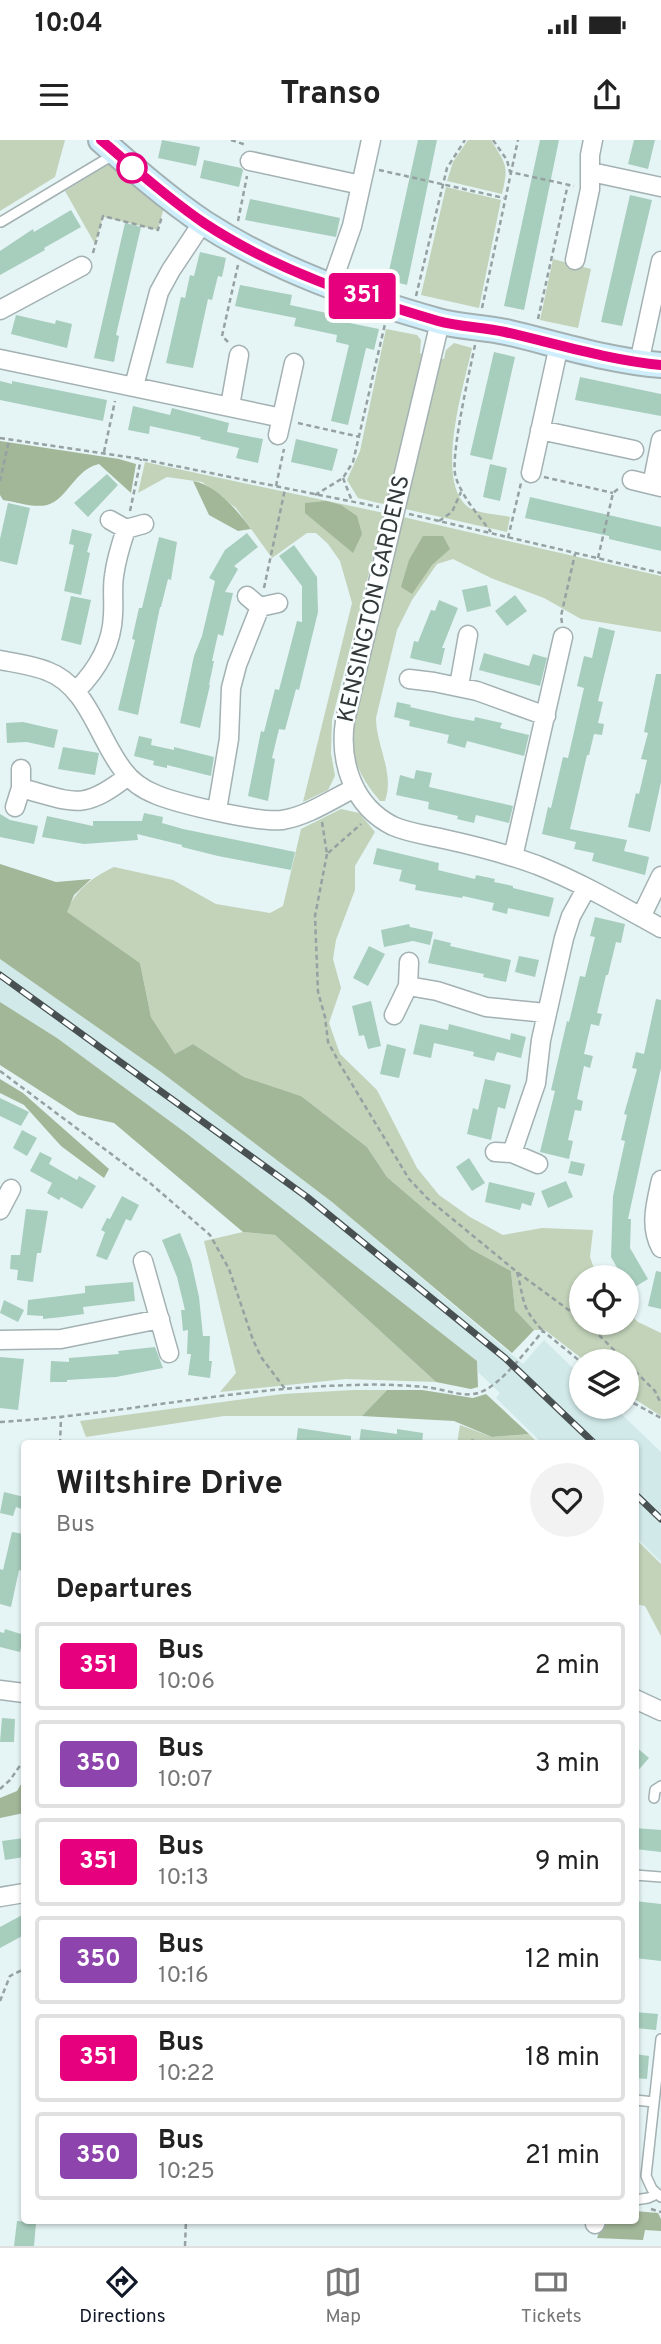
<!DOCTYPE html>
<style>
:root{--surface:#fff;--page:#f2f2f2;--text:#222;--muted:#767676;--line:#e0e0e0;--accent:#111827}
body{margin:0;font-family:Overpass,sans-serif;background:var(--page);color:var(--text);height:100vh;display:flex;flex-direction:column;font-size:26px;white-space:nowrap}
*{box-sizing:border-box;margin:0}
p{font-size:23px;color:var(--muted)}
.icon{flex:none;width:38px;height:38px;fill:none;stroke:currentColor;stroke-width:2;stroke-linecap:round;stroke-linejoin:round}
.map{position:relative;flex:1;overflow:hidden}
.panel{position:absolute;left:21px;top:1300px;width:618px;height:784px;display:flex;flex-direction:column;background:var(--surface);border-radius:7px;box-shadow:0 2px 5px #0004}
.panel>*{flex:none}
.badge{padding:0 14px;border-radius:5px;font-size:24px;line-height:46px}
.tools{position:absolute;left:569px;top:1125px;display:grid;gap:14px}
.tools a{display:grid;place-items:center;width:70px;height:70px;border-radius:50%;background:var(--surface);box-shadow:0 2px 5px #0004;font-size:35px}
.map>.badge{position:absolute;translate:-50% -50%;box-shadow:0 0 0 4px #fff}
h2{padding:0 35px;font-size:26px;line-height:63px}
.round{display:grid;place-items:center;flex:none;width:74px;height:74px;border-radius:37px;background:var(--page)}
.head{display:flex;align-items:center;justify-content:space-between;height:119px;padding:0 35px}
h1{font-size:33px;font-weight:700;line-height:52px}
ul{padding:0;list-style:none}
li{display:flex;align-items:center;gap:21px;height:88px;margin:0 14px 10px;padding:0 21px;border:4px solid var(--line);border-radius:7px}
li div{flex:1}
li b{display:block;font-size:26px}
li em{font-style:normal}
li .badge{min-width:77px;font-weight:700;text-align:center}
.status{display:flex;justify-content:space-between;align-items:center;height:49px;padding:0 35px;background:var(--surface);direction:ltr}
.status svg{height:19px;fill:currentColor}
header{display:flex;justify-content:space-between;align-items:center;height:91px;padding:0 35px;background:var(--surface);font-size:32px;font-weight:700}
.tabs{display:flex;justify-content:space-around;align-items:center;height:98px;border-top:2px solid var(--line);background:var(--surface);font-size:19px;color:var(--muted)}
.tabs a{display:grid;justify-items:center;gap:4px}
.tabs .selected{color:var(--accent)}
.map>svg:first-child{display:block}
</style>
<div class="status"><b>10:04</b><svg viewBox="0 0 49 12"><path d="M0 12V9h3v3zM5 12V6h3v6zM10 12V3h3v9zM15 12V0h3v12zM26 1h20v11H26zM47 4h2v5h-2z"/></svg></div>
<header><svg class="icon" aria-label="menu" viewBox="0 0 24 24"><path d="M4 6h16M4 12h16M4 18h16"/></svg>Transo<svg class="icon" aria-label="share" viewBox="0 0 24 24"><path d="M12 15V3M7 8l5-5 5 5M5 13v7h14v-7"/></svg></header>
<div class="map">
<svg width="661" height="2106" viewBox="0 0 661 2106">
<rect width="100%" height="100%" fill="#e5f4f5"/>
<path fill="#d1e9e9" d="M0,819L161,932L332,1062L523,1224L544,1200L581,1236V1267H614L661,1312V1422L635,1396V1304H543L496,1258L500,1253L478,1232L477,1221L186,993L57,898L0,862Z"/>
<path fill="#c2d3ba" d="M0,0H65L55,37L0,71Z
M468,0H491C506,25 509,24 502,54L447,41L453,22Z
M111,23L164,67L158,90L103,77L95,104L65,51Z
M446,47L501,60L479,168L421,155Z
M553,119L591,129L578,188L540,180Z
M386,189L417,195L421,200L420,213L423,215L387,365L358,358L347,340L360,311Z
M454,203L472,208C464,245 434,341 468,367C478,374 498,374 510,377L507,392L405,369L439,218L444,219L446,210Z
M145,322L384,373L332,580L331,613L335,636L328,650L303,662L352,463L340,421L328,404L316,393H307L272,418L236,368L202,342L167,337L138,353Z
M403,377L661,436V492L581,479L544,458L491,438L453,419L437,424L412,460L397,490L376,578C376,606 395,633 385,661H380C363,641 351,620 351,594Z
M341,669L359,673L375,692L355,726V750L336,800L333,819L341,848L329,883L340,914L377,950L417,1028L439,1055L470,1077L503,1095L542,1088L593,1090L590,1117L597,1137L581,1138V1183H626L627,1172L638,1182L661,1193V1276L627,1254L626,1222L585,1221L545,1190H534L515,1170L511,1131L471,1109L387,1037L367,1007L301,956L244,937L193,904L175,914L151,877L140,823L66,772C77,749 91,738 114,727L173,740L216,764L270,773L283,766L301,689Z
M243,1092L275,1095L436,1242L346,1239L220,1252L236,1233L204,1101Z
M353,1250H387L362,1276H224L86,1297L80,1281L283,1254Z
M460,1285L492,1297L529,1294L539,1304H457Z
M635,1398L661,1424V1496L645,1466L635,1464Z"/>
<path fill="#a2b698" d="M0,301L119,319L136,324L131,353L99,324C75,329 67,360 47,365C34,368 16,362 3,360L0,355Z
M193,341C215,344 238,371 251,389L238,391L209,375Z
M326,361L341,365L357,376L362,394L353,413L305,373V363Z
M423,396H443L450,409L432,425L412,454L401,447L409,420Z
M0,724L56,742L91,739L74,755L67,772L140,823L151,877L175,914L193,904L244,937L301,956L367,1007L387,1037L471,1109L511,1131L515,1170L534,1190L512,1213L332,1062L161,932L0,819Z
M0,862L57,898L186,993L477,1221L478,1247L471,1249L436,1242L275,1095L243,1092L114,983L78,975L0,925Z
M0,939L23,953L109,1029L104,1038L61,1006L24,965L0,953Z
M387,1250H422L473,1258L486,1254L529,1294L492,1297L454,1281L362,1276Z
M24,1639V1673L0,1678V1658L17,1651Z
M635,2071L658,2073L661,2079V2091L645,2090L643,2100L597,2098L603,2081H635Z"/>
<path fill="#a7cdbd" d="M162,0L200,7L196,26L158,18Z
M418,0H437L407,145L387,140Z
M540,0H559L524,170L504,166Z
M634,0H655L648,29L628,24Z
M204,20L241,28L243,30L239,47L200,38Z
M630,55L652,60L622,186L601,182Z
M250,59L340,78L336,97L245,80Z
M71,70L81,87L44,108L45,110L0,135V111L33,89L34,92Z
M125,83L141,87L116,195L119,196L114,222L94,218Z
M200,112L226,118L222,137L218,136L212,160L208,159L193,228L166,223L181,157L185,158L190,135L194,136Z
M240,145L292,155L290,165L336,175L335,180L379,189L374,210L366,208L348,285L331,281L349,205L336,202L337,195L294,186L296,178L235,166Z
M16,175L55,184L56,180L72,184L67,208L11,194Z
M494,212L515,217L492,320L470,315Z
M580,237L661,254V276L575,260Z
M0,241L12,244V241L107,260L103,281L0,260Z
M133,266L170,275L172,268L229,283L227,292L263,299L258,323L236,318L239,308L200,299L201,297L150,286L149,294L128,290Z
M296,299L338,309L332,331L291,322Z
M490,324L507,328L500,361L483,357Z
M107,334L118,345L88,377L74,363Z
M530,357L661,387V411L609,399V396L525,378Z
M8,363L30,368L17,425L0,421V399Z
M72,389L92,394L87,412L90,413L81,455L64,451L74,405L69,404Z
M247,393L258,407L234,426L238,429L225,452L233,453L223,496L218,494L212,521H214L209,545H210L200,588L180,583L194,516L202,496L215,441L209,438L225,410Z
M159,397L177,402L171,440L168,439L161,467H160L138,575L118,570L135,500L132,499L139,468H142Z
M294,405L317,437L318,472L299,550L296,549L285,590L279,589L272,618L275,619L268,661L248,656L261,591L264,592L275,549L279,550L297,481L302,482V446L279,416Z
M487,445L491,466L467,472L462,450Z
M515,455L527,471L507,486L495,471Z
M71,456L91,460L81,505L61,500Z
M439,460L458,468L442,508H445L441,525L410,518L414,501L418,502L431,470L435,471Z
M599,487L615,491L598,561L603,562L598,583L604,584L602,595L594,594L589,615H587L570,689L627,700L624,711L649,717L645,735L592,721L594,713L574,709L576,702L542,694L548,667L551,668L563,617L568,618L584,548L577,546L584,516L592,518Z
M484,513L529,526L533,514L547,518L540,546L479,530Z
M656,534H661V642L650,692L628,687L636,653L639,654L647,620L641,619L648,593L644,592Z
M397,562L411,565L410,567L453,577L474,581L475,577L502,583L500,588L529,595L524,616L467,601L465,608L447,603L449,595L409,586L410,581L394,577Z
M23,582L58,590L54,608L27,602L7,603L6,583Z
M139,596L152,599L151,605L174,610V607L214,617L211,636L167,625V628L153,625L154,621L134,616Z
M63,607L99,613L95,635L58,629Z
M416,630L432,633L429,647L513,666L509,683L476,675L474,683L457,679L458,676L428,669L429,662L396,655L400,635L414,639Z
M144,673L163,677L162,683L183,689L295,712L291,730L218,716L182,707V705L137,694L138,700L84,704L42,697L47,676L93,686V681H142Z
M0,674L10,680L38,686L34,704L0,697Z
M377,708L439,723L438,730L475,739L476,735L495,739L494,742L513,746V748L554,758L549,777L508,768L507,774L492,770L494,763L463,756L462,758L415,750L416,745L399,741L402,730L373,724Z
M595,777L625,784L621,803L616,802L608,835H606L597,873L602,874L599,886L591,884L584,914L593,916L590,928L584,926L577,959L583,961L581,971L575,970L568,1000L573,1001L569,1019L540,1012L555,951L551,950L567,881L569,882L580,836L585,837L595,797L590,796Z
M409,784L410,787L433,792L430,805L413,801L384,807L381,790Z
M434,799L451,803L450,806L511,820L506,842L483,837L484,834L428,823Z
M369,806L385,814L368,846L353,838Z
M519,816L539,820L535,837L515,832Z
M656,859L661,860V928L628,1079H631L630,1108L648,1139L630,1150L626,1138H623L611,1117L613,1056L625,1001L621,1000L627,975L624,974L637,929L632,928L636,912L644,914Z
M371,861L381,906L368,909L364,895L359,896L352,866Z
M420,884L448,890L449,884L510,900L511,893L526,897L521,918L497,912L494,921L473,916L474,912L434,903L431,918L413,914Z
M387,904L406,909L399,938L380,934Z
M485,939L511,945L505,969L498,967L491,1000L467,994L473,968L478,970Z
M0,958L29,972L21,986L0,976Z
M22,990L37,998L27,1016L13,1008Z
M40,1012L52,1018L49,1024L77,1040L79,1036L96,1046L82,1069L61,1057L59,1060L47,1053L52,1043L30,1031Z
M469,1018L485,1043L472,1051L456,1027Z
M571,1021L585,1024L582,1036L568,1033Z
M566,1041L573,1057L548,1068L541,1051Z
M489,1042L535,1053L531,1066L522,1063L520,1070L485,1062Z
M122,1056L139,1065L131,1081L126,1079L107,1120L96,1116L105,1092L101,1090L107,1078L110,1079Z
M26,1069L48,1071L41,1113H37L33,1142L17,1140L18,1130L10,1129L11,1115H20Z
M180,1093L191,1121L199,1157L203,1196H210L209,1221H212L210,1238L188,1235L191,1214H187L188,1190L183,1191L181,1170H185L177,1137L162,1100Z
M656,1131L661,1132V1169L648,1166Z
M133,1142L135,1161L83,1167L84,1174L62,1177L43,1179V1176L27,1175L28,1160L85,1153V1146Z
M4,1160L24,1170L18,1182L0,1173Z
M155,1207L163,1228L116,1237L67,1240V1242H50L51,1221L69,1222V1218L119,1214L118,1211Z
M0,1217L24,1219L18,1270L0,1268Z
M298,1288L351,1296V1304H296Z
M361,1289L397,1294V1289L423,1293L422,1304H359Z
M4,1352L24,1357V1370L16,1367L13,1376L0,1373Z
M12,1392L24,1394V1420L22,1431L19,1430L11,1467L0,1464V1429L3,1430Z
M5,1489L24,1495L20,1512L0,1507V1492L4,1493Z
M2,1578L15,1579L14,1602H0Z
M635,1606L649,1618L635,1634Z
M635,1688L661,1690V1712L635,1709Z
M24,1698V1717L5,1720L2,1701Z
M635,1761L661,1764V1821L635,1818Z
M24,1774V1795L0,1808V1787Z
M635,1872L658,1874L656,1890L635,1888Z
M635,1914L649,1916L647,1939L635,1938Z
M17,2081L36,2083L34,2106H14Z"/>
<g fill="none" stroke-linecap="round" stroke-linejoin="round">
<g stroke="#a3b1b2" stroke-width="12">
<path id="lane" d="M1,82L113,15
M654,1658L655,1650L661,1646
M635,1735L661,1737
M661,1899L646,2036L652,2049L661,2057
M635,1960L654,1962
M635,2060L648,2058L657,2054"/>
</g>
<g stroke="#a3b1b2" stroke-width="21">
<path id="street" d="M250,21L361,45
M591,32L661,47
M575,120L590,49V15L593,0
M331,146L352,86L371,0
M0,170L82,126
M440,182L345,581C339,622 353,666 393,686C409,693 427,695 444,699C476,706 507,714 537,725C580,742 621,766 661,788
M0,219L282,278
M639,223L661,121
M134,246L159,152L171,130L203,82
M230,266L239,215
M540,290L634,310
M278,295L294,223
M531,333L559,205
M632,340L661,347
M652,345L661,300
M110,380L126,389L144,384
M247,456L260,467L278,463
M0,520C15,523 32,525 47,531C88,546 98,598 123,630C131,641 144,650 157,655C180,664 258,683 282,680C308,676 332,659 355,648
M409,539L434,542L477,551L546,576
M459,546L468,495
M76,551C97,530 112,505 113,475C114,462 112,449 114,436C116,420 121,404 126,389
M21,648C74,662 82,672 128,636
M15,667L21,648V629
M217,670L229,599L231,548L237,525L260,467
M513,717L563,497
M641,777L661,736
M408,846L437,851L486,867L546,873
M394,875L408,846L409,822
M495,1012L512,1013L538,1024
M512,1013L536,943L541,900L564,798L571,776L586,749
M661,1040C656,1063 649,1086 661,1108
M0,1070L11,1049
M143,1121L169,1213
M0,1200L61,1199L160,1179
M0,1550L24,1553
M635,1559L661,1571
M0,1757L24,1753
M595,2084L596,2081"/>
</g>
<g stroke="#a3b1b2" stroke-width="28">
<path id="secondary" d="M101,0C134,29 167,58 204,83C275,129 357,158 438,181C459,187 483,187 506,192C557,204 609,221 661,225"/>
</g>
<path stroke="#96a1a2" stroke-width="2.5" stroke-dasharray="5 3.5" stroke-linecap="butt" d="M231,0L246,5
M493,0L507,20L510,32L574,46
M379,30L504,58
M238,81L247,36
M93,113L103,76L158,90L162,76
M416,156L447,28L465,0
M482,168L518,0
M538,179L568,44
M228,202L222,196L238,125
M475,205C470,230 449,320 456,338C463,358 479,376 491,392
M298,283L360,297
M0,298L141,319L379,367
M104,312L115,261
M544,337L613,353
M343,338L352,361
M0,341L9,300
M276,346L284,309
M315,355L343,338L353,322L385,184
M130,371L141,319
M409,374L661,433
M439,381L452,372L461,352
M508,398L521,343
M598,418L613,353L618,349
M264,448L285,349
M562,483L561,476L575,414
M322,682L327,714L361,684
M327,714L315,776L318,852L325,877L328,902L341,926L409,1039L427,1058L517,1132L581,1179
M0,931L150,1043L210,1095L229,1129L253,1200L261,1217L285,1249
M517,1132C525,1162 520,1166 543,1191
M587,1183L655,1251L661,1264
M626,1259L661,1278
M0,1282C119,1275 237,1247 356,1245C379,1244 403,1245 425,1247C441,1248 463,1258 478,1253C500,1247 528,1208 543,1191L581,1222
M60,1304L61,1278
M471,1304L473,1299
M0,1649L10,1640L24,1620
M0,1861L10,1836L24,1829
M651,2069L661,2072
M185,2106L186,2081"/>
<use href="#lane" stroke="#fff" stroke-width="9"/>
<use href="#street" stroke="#fff" stroke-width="18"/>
<use href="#secondary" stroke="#ceeefc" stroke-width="24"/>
<g stroke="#495051" stroke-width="7">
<path id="rail" d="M0,835L307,1057L505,1218L595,1304
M635,1354L661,1379"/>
</g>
<use href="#rail" stroke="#fcffff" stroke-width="4.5" stroke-dasharray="13" stroke-linecap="butt"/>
</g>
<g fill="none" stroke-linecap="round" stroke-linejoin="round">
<g stroke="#fff" stroke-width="16">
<path id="line" d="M101,0C134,28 167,58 204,83C275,130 357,157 438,181C459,187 483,187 505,192C557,204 609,220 661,225"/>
</g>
<use href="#line" stroke="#e6007e" stroke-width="10"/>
</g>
<circle fill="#fff" stroke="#e6007e" stroke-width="3.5" cx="132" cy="28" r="14"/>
<g text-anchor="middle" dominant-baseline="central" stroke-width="5" stroke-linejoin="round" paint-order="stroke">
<g font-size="23" fill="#323838" stroke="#fcffff">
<text transform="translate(375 459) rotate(-77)">KENSINGTON GARDENS</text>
</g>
</g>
</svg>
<div class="tools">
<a><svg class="icon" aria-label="locate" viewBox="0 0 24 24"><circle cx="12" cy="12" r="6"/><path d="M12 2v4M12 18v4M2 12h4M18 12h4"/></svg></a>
<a><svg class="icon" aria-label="layers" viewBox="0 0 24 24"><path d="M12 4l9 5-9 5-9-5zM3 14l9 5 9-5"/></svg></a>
</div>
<b class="badge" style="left:362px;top:156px;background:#e6007e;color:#fff">351</b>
<section class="panel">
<div class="head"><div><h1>Wiltshire Drive</h1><p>Bus</p></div><a class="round"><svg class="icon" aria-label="heart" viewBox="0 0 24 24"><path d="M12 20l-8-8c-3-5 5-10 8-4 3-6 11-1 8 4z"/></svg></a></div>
<h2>Departures</h2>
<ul>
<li><span class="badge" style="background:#e6007e;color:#fff">351</span><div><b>Bus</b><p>10:06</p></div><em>2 min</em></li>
<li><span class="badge" style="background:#8e44ad;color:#fff">350</span><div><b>Bus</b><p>10:07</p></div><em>3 min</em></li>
<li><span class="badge" style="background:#e6007e;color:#fff">351</span><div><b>Bus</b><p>10:13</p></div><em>9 min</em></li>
<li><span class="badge" style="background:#8e44ad;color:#fff">350</span><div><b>Bus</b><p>10:16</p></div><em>12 min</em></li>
<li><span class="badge" style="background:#e6007e;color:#fff">351</span><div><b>Bus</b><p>10:22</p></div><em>18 min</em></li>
<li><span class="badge" style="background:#8e44ad;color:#fff">350</span><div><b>Bus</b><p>10:25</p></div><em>21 min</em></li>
</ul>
</section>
</div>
<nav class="tabs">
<a class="selected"><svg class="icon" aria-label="directions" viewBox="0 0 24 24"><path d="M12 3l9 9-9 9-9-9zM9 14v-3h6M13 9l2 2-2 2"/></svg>Directions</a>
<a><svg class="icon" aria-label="map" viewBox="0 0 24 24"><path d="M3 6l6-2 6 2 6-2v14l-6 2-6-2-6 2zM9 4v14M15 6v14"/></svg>Map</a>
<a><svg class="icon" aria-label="tickets" viewBox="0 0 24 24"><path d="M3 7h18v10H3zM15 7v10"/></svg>Tickets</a>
</nav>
